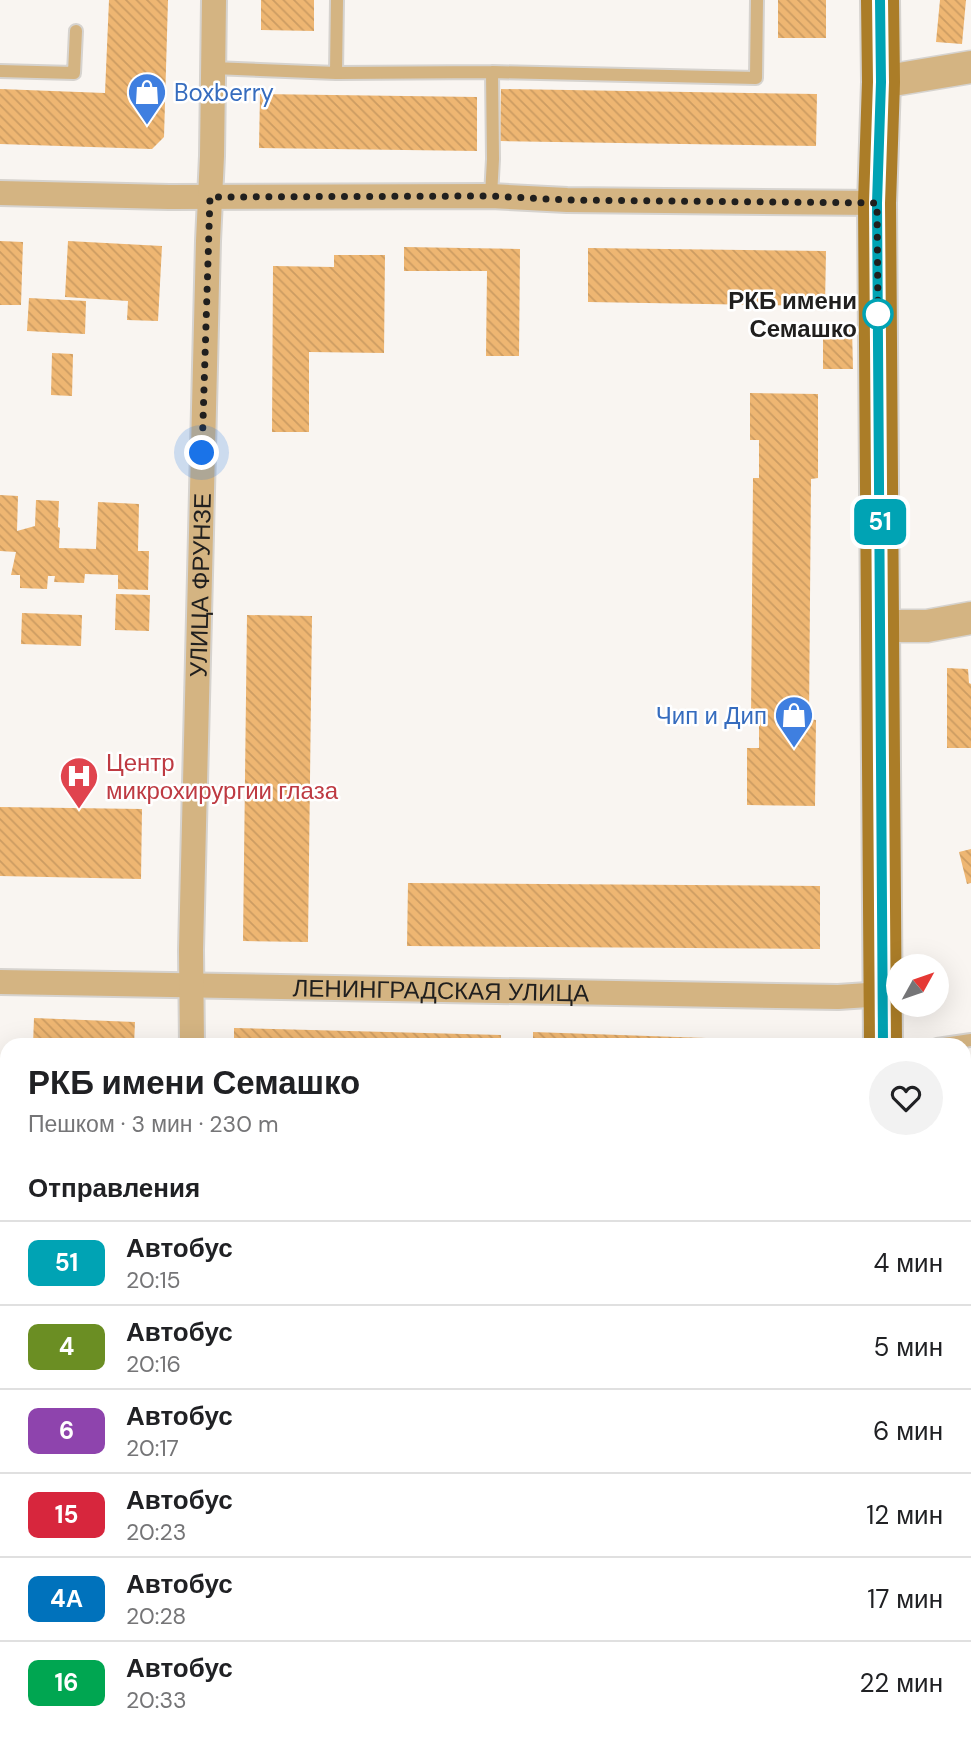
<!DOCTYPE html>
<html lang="ru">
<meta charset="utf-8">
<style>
:root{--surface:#fff;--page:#f2f2f2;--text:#202124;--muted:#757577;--line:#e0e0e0}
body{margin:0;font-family:"DM Sans",sans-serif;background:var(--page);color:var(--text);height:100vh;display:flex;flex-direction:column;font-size:26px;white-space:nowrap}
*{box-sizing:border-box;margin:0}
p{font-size:23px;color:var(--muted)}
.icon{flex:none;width:38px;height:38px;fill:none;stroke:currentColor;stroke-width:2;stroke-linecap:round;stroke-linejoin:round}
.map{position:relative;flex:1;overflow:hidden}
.side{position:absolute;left:0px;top:1038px;width:971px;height:702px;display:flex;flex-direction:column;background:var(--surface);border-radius:21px 21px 0 0;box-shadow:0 7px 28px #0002}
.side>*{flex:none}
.badge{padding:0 14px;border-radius:10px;font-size:24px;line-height:46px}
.needle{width:46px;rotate:50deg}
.tools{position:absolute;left:886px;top:954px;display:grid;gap:14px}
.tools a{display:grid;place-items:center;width:63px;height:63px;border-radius:50%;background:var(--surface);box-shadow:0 7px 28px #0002;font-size:35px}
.you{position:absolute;width:35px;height:35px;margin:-18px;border:5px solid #fff;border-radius:50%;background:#1a73e8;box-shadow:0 0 0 10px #1a73e833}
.map>.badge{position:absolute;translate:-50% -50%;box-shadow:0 0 0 4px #fff}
h2{padding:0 28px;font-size:26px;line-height:63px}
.round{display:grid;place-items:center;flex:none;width:74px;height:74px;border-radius:37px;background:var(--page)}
.overview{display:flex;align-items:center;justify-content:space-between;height:119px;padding:0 28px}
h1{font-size:33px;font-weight:800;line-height:52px}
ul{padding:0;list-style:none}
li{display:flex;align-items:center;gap:21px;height:84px;padding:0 28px;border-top:2px solid var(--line)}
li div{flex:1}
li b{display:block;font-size:26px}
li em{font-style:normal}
li .badge{min-width:77px;font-weight:700;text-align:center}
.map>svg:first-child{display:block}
</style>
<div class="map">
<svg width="971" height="1738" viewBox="0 0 971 1738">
<defs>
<pattern id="industrial-furrows" width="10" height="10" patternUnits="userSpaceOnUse" patternTransform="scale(1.75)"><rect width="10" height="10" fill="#ffe4e7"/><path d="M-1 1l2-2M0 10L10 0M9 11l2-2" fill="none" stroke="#dac3c6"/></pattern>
<pattern id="building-back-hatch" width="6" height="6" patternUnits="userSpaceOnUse" patternTransform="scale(1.75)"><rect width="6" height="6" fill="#eeb672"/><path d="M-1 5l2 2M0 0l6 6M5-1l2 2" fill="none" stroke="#cc9c62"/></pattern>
</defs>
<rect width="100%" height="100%" fill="#f9f5f1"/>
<path fill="url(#industrial-furrows)" d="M884,1732V1738H330L329,1733Z"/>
<path fill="url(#building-back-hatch)" d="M109,0H168L164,137L152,149L0,144V89L105,93Z
M261,0H314V31L261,30Z
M778,0H826V38H778Z
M940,0H966L962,44L936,42Z
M501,89L817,94L816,146L500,141Z
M260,94L477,97V151L259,148Z
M0,241L23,242L21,305H0Z
M68,241L162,246L158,321L127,320L128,301L65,297Z
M404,247L520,249L519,356H486L487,271H404Z
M588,248L826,251L825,306L588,302Z
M334,255H385L384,353L309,352V432H272L273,266L334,267Z
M29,298L86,301L85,334L27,331Z
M823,327H852L853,369H823Z
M52,353L73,354L72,396L51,395Z
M750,393L818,394V478L811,479L809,719L816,720L815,806L747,805V748H759V719H751L753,478H759V440H750Z
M0,495L18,496L17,531L35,526L36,500L59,501L58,527L60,528L59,548L96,549L98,502L139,504L138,551H149L148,590L118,589V575L85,574L84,583L54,582L55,576H48L47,589L20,588V575H11L16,552L0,551Z
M116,594L150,595L149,631L115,630Z
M22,613L82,615L81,646L21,644Z
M247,615L312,616L308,942L243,941Z
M947,668L968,669L969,683L971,684V748H947Z
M0,807L142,809L141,879L0,876Z
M971,849V883L967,884L959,852Z
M408,883L820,886V949L407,946Z
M34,1018L135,1022L134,1045H33Z
M234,1028L501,1035V1045H234Z
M533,1032L825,1042V1045H533Z
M7,1099V1153L0,1154V1100Z
M7,1454V1623L0,1624V1455Z
M166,1732H210L211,1738H167Z
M637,1732H700L701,1738H638Z
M750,1732H884V1738H751Z"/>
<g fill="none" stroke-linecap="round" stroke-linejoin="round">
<g stroke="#d6d3cf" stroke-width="16">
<path id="service" d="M213,68L336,73L492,72L756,78L757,0
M0,71L74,73L76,31
M336,73L337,0
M491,196L493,159L492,72
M937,1045L971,1040
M726,1732L727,1738"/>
</g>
<g stroke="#d6d3cf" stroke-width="28">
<g id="minor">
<path d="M0,193L169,197L491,196L567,200L877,203"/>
<path id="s1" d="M0,982L838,997L883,994"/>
<path id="s2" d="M192,1045L191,950L208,241L212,156L214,0"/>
<path d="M964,1195L971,1194"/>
<path d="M964,1699L971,1697"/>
<path d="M283,1732L284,1738"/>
</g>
</g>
<g stroke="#d6d3cf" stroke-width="35">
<path id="tertiary" d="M881,82L971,67
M881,626H927L971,618"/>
</g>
<g stroke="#d6d3cf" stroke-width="42">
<path id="primary" d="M880,0L881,82L877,203L883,1045
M951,1732V1738"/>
</g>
<use href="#service" stroke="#d4b482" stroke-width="12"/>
<use href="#minor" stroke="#d4b482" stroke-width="24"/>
<use href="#tertiary" stroke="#d4b482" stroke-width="32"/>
<use href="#primary" stroke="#ab7d28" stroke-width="38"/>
</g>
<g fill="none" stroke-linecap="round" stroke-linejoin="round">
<g stroke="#fff" stroke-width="16">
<path id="line" d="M880,0L881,82L877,203L883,1045"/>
</g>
<use href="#line" stroke="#00a3b4" stroke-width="10"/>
<path stroke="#201f1e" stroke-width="7" stroke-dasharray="0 12.6" d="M202,453L210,197L491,196L567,200L877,203L878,314"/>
</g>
<defs>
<g id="shop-pin" transform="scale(2.0125)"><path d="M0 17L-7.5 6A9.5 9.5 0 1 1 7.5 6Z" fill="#3f7fe0" stroke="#fff"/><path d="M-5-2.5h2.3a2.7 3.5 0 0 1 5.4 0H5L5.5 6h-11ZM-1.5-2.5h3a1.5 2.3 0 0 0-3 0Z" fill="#fff"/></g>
<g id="hospital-pin" transform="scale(2.0125)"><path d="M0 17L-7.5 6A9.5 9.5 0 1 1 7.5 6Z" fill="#e0444e" stroke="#fff"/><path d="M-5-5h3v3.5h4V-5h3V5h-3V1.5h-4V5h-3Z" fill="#fff"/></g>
</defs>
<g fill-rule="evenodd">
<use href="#shop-pin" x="147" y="92"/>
<use href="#shop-pin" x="794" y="715"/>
<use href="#hospital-pin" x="79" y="776"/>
</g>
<circle fill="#fff" stroke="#00a3b4" stroke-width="3.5" cx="878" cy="314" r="14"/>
<g text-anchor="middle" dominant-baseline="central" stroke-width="5" stroke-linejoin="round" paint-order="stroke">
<g font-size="24" fill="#366cbe" stroke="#fff" text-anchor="start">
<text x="174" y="92">Boxberry</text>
<text x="767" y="715" text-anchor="end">Чип и Дип</text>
</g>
<g font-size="24" font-weight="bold" fill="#201f1e" stroke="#fff" text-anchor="end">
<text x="857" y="300">РКБ имени<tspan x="857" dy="28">Семашко</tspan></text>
</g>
<g font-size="24" fill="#201f1e" stroke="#fff">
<text stroke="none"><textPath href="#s2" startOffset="460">УЛИЦА ФРУНЗЕ</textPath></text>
<text stroke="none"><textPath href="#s1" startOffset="441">ЛЕНИНГРАДСКАЯ УЛИЦА</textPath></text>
</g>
<g font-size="24" fill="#be3a42" stroke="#fff" text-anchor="start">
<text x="106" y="762">Центр<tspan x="106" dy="28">микрохирургии глаза</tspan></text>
</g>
</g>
</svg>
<div class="tools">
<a><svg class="needle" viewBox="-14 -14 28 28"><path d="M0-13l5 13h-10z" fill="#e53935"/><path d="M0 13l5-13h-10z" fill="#757577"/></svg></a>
</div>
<div class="you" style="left:202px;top:453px"></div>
<b class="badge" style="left:880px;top:522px;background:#00a3b4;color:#fff">51</b>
<section class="side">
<div class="overview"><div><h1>РКБ имени Семашко</h1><p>Пешком · 3 мин · 230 m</p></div><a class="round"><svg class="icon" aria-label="heart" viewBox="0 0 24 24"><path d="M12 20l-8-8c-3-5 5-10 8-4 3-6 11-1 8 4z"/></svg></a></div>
<h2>Отправления</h2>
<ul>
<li><span class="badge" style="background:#00a3b4;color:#fff">51</span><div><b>Автобус</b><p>20:15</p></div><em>4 мин</em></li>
<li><span class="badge" style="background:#6b8e23;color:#fff">4</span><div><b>Автобус</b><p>20:16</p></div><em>5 мин</em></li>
<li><span class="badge" style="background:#8e44ad;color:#fff">6</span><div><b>Автобус</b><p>20:17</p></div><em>6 мин</em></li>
<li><span class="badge" style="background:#d7263d;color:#fff">15</span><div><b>Автобус</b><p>20:23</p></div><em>12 мин</em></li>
<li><span class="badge" style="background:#0072bc;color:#fff">4А</span><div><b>Автобус</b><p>20:28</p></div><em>17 мин</em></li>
<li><span class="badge" style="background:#00a651;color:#fff">16</span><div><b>Автобус</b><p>20:33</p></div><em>22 мин</em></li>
</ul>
</section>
</div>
